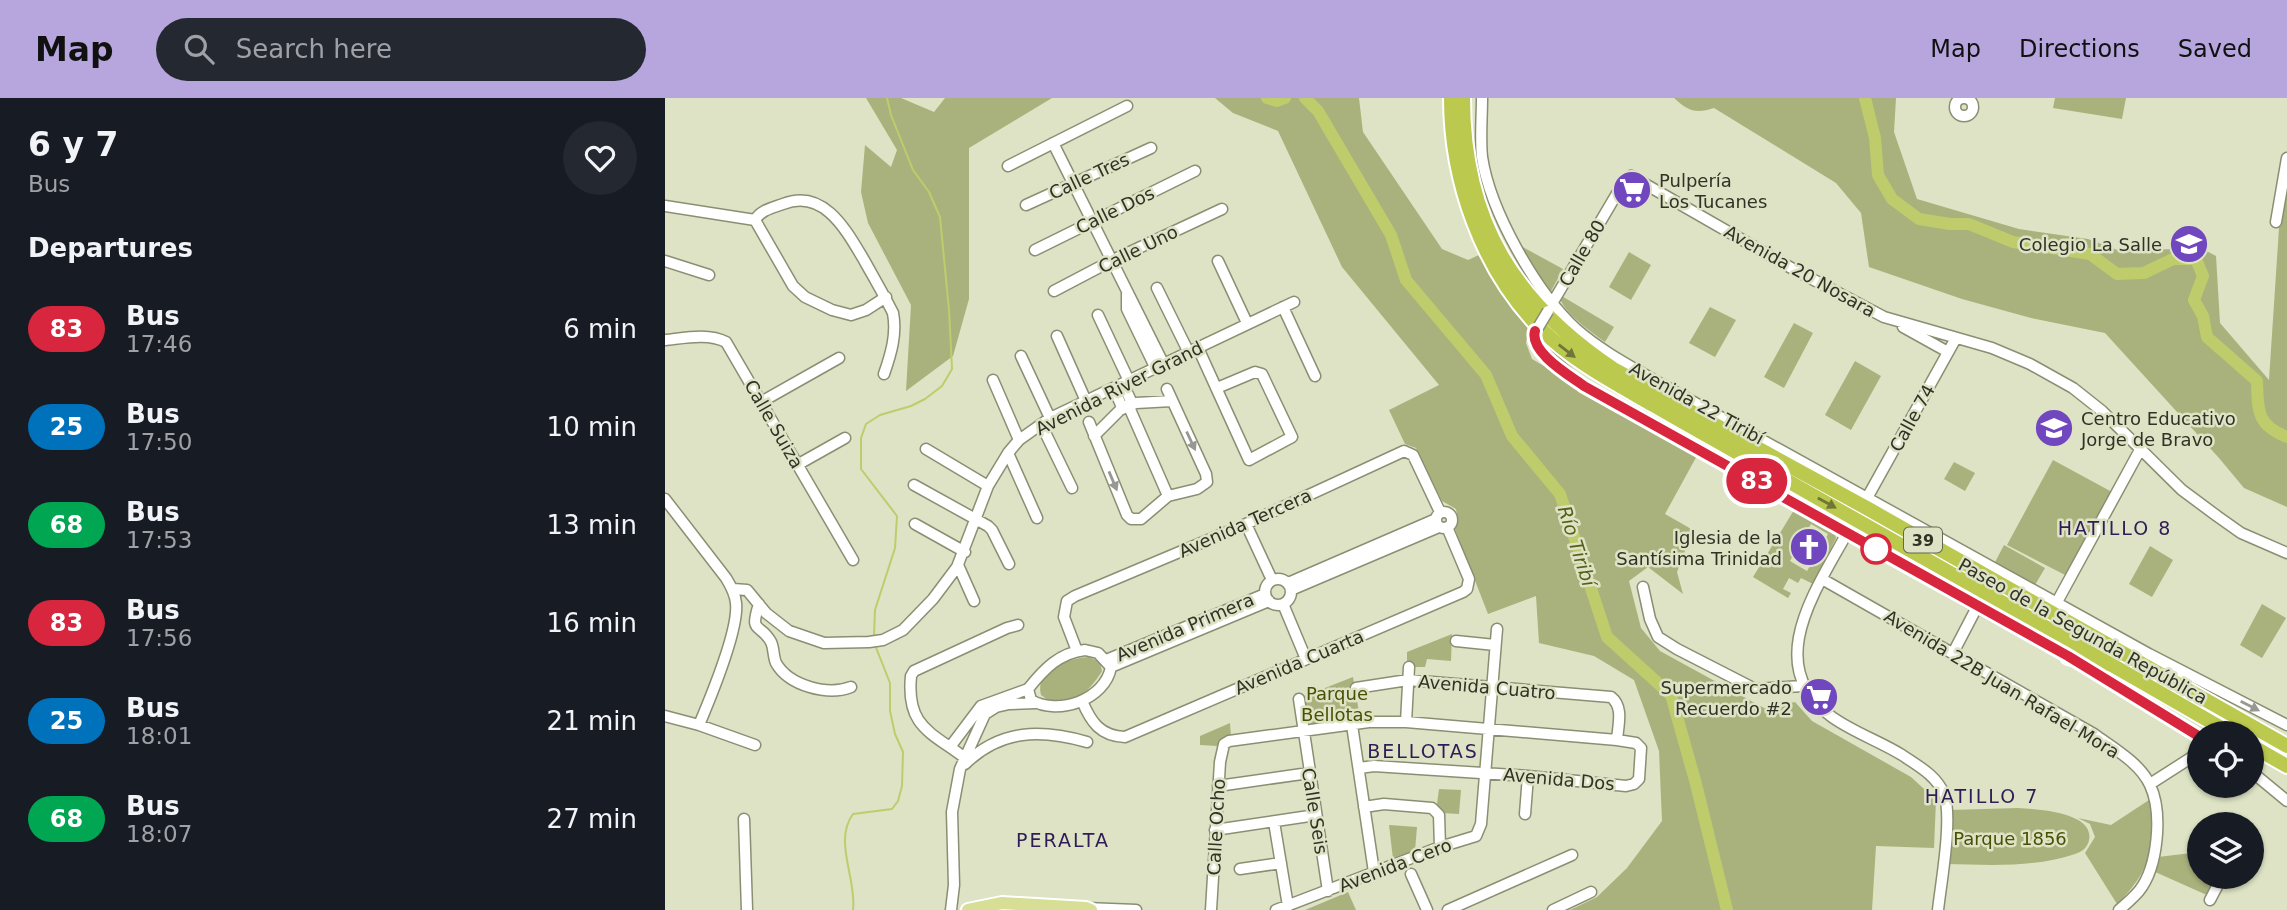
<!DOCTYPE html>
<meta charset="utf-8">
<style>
:root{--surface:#171b24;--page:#242831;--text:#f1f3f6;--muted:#9ea1a6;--accent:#b7a6dd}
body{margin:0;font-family:"DejaVu Sans",sans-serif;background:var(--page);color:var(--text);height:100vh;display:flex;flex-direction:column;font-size:26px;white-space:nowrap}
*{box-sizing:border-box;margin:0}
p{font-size:23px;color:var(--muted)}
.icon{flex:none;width:38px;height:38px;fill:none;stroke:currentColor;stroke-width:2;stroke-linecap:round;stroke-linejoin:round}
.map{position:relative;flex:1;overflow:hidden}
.sheet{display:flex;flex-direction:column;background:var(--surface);width:665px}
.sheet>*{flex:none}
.badge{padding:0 14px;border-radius:23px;font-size:24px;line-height:46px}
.tools{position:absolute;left:1522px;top:623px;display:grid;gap:14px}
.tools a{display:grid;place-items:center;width:77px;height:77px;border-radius:50%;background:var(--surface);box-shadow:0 2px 5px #0004;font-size:35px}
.map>.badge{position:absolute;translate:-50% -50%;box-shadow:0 0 0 4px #fff}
h2{padding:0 28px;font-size:26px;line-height:63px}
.round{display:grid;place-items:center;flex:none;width:74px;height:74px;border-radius:37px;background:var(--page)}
.summary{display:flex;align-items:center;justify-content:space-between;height:119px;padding:0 28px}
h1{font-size:33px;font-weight:700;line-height:52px}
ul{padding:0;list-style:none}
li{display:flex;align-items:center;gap:21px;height:98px;padding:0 28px}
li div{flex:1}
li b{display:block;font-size:26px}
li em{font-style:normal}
li .badge{min-width:77px;font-weight:700;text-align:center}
header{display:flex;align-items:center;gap:42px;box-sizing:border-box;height:98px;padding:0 35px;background:var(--accent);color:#111}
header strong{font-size:33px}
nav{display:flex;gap:38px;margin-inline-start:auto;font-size:24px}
.search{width:490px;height:63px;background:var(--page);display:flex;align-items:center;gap:18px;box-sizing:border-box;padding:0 24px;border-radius:38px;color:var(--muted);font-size:26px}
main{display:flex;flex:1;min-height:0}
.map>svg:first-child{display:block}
</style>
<header>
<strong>Map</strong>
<div class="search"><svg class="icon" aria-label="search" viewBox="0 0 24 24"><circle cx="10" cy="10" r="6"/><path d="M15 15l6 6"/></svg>Search here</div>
<nav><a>Map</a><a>Directions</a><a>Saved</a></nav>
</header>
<main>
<section class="sheet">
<div class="summary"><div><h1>6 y 7</h1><p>Bus</p></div><a class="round"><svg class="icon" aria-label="heart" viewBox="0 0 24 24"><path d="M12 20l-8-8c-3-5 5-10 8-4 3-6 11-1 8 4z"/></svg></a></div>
<h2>Departures</h2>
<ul>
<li><span class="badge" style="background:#d7263d;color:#fff">83</span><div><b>Bus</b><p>17:46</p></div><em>6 min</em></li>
<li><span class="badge" style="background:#0072bc;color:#fff">25</span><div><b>Bus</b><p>17:50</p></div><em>10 min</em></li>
<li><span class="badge" style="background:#00a651;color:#fff">68</span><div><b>Bus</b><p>17:53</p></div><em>13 min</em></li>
<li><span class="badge" style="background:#d7263d;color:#fff">83</span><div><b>Bus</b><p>17:56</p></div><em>16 min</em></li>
<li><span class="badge" style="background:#0072bc;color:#fff">25</span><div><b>Bus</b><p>18:01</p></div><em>21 min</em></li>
<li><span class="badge" style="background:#00a651;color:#fff">68</span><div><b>Bus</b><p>18:07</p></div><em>27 min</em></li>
</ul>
</section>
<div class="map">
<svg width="1622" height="812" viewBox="0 0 1622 812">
<rect width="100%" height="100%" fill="#dde3c4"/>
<path fill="#a9b27c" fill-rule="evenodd" d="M201,0H236L269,14L280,0H387L304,50V201L288,258L241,293L246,207L203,125L196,94L200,47L226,69L232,52Z
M550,0H694L698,34L777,151L803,162L814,157L829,185L864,229L861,245L867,261L934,300L1034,354L1000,416L1028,432L1012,474L1018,496L983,469L964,483L976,530L995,553L1099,610L1130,604L1147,623L1246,679L1271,702L1269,750L1211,748L1207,812H905L932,799L962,770L997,723L994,653L969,582L929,558L874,545L871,498L823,516L790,431L793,422L791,411L777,403L751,350L740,346L724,312L774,287L677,169L613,33L568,15Z
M1009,0H1231L1229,34L1252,101L1354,131L1423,141L1455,153L1536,150L1551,158L1555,225L1604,282L1614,130L1620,94L1622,95V409L1579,390L1554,360L1440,235L1366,220L1297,201L1204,169L1196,115L1171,85L1049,10C1031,16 1023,13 1009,0Z
M1390,0H1461L1457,21L1388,10Z
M854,147L898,171L885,195Z
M964,154L986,167L966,202L944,189Z
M895,197L949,229L940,244C928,235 894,212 895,197Z
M1045,209L1071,222L1050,259L1024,245Z
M1129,225L1148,235L1119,290L1099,279Z
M1190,263L1216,278L1186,332L1160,317Z
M1388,362L1447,394L1402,478L1342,447Z
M1289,364L1310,375L1300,393L1279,381Z
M1129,412L1170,435L1171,440L1148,486L1136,480L1133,485L1124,480L1118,491L1126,495L1123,500L1088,479ZM1146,426L1163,436L1142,473L1125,463Z
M1339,447L1380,470L1370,487L1329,466Z
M1485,448L1508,462L1487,499L1464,486Z
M1597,506L1621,520L1597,560L1575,547Z
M787,536L786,563L762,561L760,569H742V554Z
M424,559L435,564L437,573C424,594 402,618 376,597C369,572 405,560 424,559Z
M688,579L695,620L641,630L637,599Z
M565,625L566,639L555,643L552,648L535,647V638Z
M774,691L796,692L794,716L777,715L772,706Z
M1484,702C1493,747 1484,775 1452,806L1420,755L1430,739L1425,726L1413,720L1446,727Z
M1353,710C1371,711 1430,714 1424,742C1423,749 1417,754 1410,756C1368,770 1324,767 1281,766L1286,712Z
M724,727L752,729L750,753L728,761Z
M1535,754V779H1553L1544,798L1488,773L1493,759Z
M683,794L691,812H640Z"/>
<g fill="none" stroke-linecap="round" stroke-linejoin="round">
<path stroke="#bfcc6c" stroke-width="2" d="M209,538L210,512L230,450L232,418L196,371V340L201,326L215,317L246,308L260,301L277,288L287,271L284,212L275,119L264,94L248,72L226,17L222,0
M188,812C192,781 168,743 188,716L227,711L233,703L237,688L238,654L230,636L225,613V585L210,547"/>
<path stroke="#bfcc6c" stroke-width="12" d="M602,0L612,3L620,0
M640,0L653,13L726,137L741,182L821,277L847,338L895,396L942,539L1006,597L1031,686L1062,812
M1200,0L1210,40L1213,77L1227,101L1254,121L1285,126H1304L1348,144L1425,156L1452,176L1479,175L1508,161H1531L1538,178L1529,202L1538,218L1542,239L1592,283C1593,312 1591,327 1622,339"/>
<g stroke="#8a8f73" stroke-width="13">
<path id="minor" d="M817,0C817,20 815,39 817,59C825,113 871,194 911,231C936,253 967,269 996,286L1484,556L1622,627
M1290 9a9 9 0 1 1 18 0a9 9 0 1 1-18 0Z
M388,45L499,267
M343,68L462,8
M361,107L486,50
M0,108L90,122
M90,122C96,112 107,110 118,106C159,90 181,132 199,162C209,180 219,197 228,215C232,236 226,256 219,276
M90,122L128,188L140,199L167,212L186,217L201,212L221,199
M1611,124L1622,60
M370,152L530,73
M0,163L44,177
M553,163L582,225
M492,190L524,255
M389,193L448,162L557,111
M462,196V211L491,271
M618,209L650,278
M885,209L957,87L966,78L1128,171L1219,219L1327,250L1365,266L1408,290L1437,313L1517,392L1552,418L1576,435L1622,455
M433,217L464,283
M1238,229L1283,254
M871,233L869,241L873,250L919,288L1054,362L1312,509L1403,559L1535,639
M392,238L421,303
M0,242C20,240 43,235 61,244L188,462
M533,250L584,362L627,339L597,276L590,274L552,290
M356,258L385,320
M328,282L354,342
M458,286L466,303L464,309L503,398
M449,291L456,307L464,309
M96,304L174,260
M424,324L462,417L466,421H476L503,398L532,391L542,384L541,376L502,291
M376,326L407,390
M429,338L455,312L471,305L507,303
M261,351L323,388
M343,355L372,420
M132,367L180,340
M249,387L323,428L327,432L344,466
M1202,400L1291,240
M0,401L61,480C66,488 70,495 71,505C74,531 45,601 34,627
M771 422a8 8 0 1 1 16 0a8 8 0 1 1-16 0Z
M250,426L300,454
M581,426L607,482
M1182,435C1151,492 1096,568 1167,619C1188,634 1214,643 1237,657C1253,668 1271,677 1279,696C1288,719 1276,785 1273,812
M293,467L309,503
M600 494a13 13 0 1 1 26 0a13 13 0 1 1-26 0Z
M1157,481L1429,636C1448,650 1475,665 1485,687C1498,715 1493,769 1474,793C1468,800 1461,806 1454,812
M623,485L771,421
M978,489L985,521L993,539L1012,551L1090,591L1138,588
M68,491L82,492L101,515L124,533L159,545L204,544L218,542L238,532L268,501L292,469L323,388L343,355L354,342L385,320L629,204
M626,492L774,429
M1392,504L1476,350
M94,506C84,537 95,524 106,544C109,550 108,558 111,565C124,588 163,598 186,589
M618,506L641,561
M791,543L830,547
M420,552L433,555L446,569C440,602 393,618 366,602L363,591C379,571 394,555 420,552Z
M412,553L399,519L402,503L410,498L581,426L739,353L748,357L775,414
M1288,555L1312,509
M441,562L600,496
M446,569L604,503
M691,590L743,582L946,599C959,609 953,627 952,642L971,645L976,650L974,681L969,686L961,688L863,678L709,668L694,670
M634,601L663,793
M417,603C426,624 435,638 460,639L798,494L802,491L804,481L782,429
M0,618L34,627L90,647
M741,624L744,569
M687,627L709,774
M285,649L316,608L363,591
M300,660C266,634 241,629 246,578L249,573L342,530L353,527
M300,666C336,631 376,631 422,644
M1587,674L1622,703
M1485,686L1535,654
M553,688L644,675
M699,709L719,706L767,710L774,717L775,749
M860,716L863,678
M79,721L82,812
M609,724L623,808
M550,732L651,717
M575,771L616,765
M746,776L762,812
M1545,802L1557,779
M421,810L471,812
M286,812L289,787L287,714L295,671L320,616L331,609L344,606L371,605
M546,812L555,664L559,646L564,643L704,624H741L952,642
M611,812L775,749L811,738L816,726L832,531
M783,812L907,757
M888,812L926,794"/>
</g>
<g stroke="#fff" stroke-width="16">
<path id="major" d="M303,812L337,805L421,810L426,812"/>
</g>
<g stroke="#fff" stroke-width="18">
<path id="highway" d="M786,0C786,83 817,171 876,231C909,264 950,285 990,308C1028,330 1066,351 1105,373C1258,460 1412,546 1565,635
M798,0C798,123 849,205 950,272L1207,413L1622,648
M1403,559L1439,568
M1587,648L1622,668"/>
</g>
<use href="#minor" stroke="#fff" stroke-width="10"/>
<use href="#major" stroke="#d6df95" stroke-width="12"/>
<use href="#highway" stroke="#bbc94e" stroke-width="14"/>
<g stroke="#8a8f73" stroke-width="13" stroke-linecap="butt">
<path id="minor-bridge" d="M871,233L883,213"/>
</g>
<use href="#minor-bridge" stroke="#fff" stroke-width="10"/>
</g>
<defs><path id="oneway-solid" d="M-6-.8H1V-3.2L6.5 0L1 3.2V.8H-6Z" transform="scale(1.75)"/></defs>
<g fill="#6f7638">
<use href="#oneway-solid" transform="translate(902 253) rotate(38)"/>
<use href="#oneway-solid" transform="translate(1162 405) rotate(29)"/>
</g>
<g fill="#989892">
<use href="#oneway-solid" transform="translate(526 343) rotate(65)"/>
<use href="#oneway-solid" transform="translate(448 383) rotate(67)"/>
<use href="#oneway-solid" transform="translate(1585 608) rotate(27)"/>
</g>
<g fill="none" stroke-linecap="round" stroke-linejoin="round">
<g stroke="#fff" stroke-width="16">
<path id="line" d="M870,233C864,254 904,277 919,288L1403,558L1535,639"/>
</g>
<use href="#line" stroke="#d7263d" stroke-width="10"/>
</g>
<defs>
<g id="supermarket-disc" transform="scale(2.0125)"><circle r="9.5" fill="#7147bf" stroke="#dde3c4"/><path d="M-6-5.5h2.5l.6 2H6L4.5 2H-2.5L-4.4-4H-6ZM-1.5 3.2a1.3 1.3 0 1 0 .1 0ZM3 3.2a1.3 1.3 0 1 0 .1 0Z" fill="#fff"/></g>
<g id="school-disc" transform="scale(2.0125)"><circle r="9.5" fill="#7147bf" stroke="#dde3c4"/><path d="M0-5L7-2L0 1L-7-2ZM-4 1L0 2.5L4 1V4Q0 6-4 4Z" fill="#fff"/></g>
<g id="church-disc" transform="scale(2.0125)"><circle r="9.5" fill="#7147bf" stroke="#dde3c4"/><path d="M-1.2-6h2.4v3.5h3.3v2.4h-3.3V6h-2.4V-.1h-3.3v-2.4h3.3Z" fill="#fff"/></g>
</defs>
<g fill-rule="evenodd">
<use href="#supermarket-disc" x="967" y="92"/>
<use href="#school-disc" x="1524" y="146"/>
<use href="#school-disc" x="1389" y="330"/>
<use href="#church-disc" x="1144" y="449"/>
<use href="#supermarket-disc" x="1154" y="599"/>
</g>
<circle fill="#fff" stroke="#d7263d" stroke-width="3.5" cx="1211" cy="451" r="14"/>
<g text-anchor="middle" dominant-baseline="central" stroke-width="5" stroke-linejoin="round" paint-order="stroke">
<rect fill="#dde3c4" stroke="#646755" stroke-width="2" x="1239" y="429.5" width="38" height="25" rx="5"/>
<g font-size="16" font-weight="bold" fill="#303226">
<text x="1258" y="442">39</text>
</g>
<g font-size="18" fill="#303226" stroke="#dde3c4">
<text transform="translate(424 78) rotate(-25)">Calle Tres</text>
<text transform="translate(450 112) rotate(-26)">Calle Dos</text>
<text transform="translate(473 151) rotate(-26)">Calle Uno</text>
<text transform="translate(917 155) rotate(-60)">Calle 80</text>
<text transform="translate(1135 173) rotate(29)">Avenida 20 Nosara</text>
<text transform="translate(454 290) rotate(-27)">Avenida River Grand</text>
<text transform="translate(1032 305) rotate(29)">Avenida 22 Tiribí</text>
<text transform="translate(1247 320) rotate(-61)">Calle 74</text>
<text transform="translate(109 326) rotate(60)">Calle Suiza</text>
<text transform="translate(580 425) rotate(-24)">Avenida Tercera</text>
<text transform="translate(520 529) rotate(-23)">Avenida Primera</text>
<text transform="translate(1418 533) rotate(29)">Paseo de la Segunda República</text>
<text transform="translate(634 564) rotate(-23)">Avenida Cuarta</text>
<text transform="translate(1337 586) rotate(31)">Avenida 22B Juan Rafael Mora</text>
<text transform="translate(822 589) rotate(5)">Avenida Cuatro</text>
<text transform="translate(894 681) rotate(5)">Avenida Dos</text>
<text transform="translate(650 713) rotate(81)">Calle Seis</text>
<text transform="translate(551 729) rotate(-87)">Calle Ocho</text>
<text transform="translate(730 767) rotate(-21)">Avenida Cero</text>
</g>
<g font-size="18" fill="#303226" stroke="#dde3c4" text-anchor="end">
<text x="994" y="82" text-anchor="start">Pulpería<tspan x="994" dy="21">Los Tucanes</tspan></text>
<text x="1497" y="146">Colegio La Salle</text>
<text x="1416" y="320" text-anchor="start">Centro Educativo<tspan x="1416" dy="21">Jorge de Bravo</tspan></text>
<text x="1117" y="439">Iglesia de la<tspan x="1117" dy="21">Santísima Trinidad</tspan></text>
<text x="1127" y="589">Supermercado<tspan x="1127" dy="21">Recuerdo #2</tspan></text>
</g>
<g font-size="18" fill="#495004" stroke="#dde3c4">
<text x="672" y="595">Parque<tspan x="672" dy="21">Bellotas</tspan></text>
<text x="1345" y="740">Parque 1856</text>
</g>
<g font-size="19" letter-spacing="2" fill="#301c56" stroke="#dde3c4">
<text x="1450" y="430">HATILLO 8</text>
<text x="758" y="653">BELLOTAS</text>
<text x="1317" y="698">HATILLO 7</text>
<text x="398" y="742">PERALTA</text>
</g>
<g font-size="19" font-style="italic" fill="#565e18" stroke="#dde3c4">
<text transform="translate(912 448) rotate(72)">Río Tiribí</text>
</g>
</g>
</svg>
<div class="tools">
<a><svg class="icon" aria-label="locate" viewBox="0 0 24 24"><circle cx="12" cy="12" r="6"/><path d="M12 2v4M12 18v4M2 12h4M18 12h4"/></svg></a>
<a><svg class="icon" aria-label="layers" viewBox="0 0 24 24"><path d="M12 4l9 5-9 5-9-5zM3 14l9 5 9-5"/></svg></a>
</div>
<b class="badge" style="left:1092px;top:383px;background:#d7263d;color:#fff">83</b>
</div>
</main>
